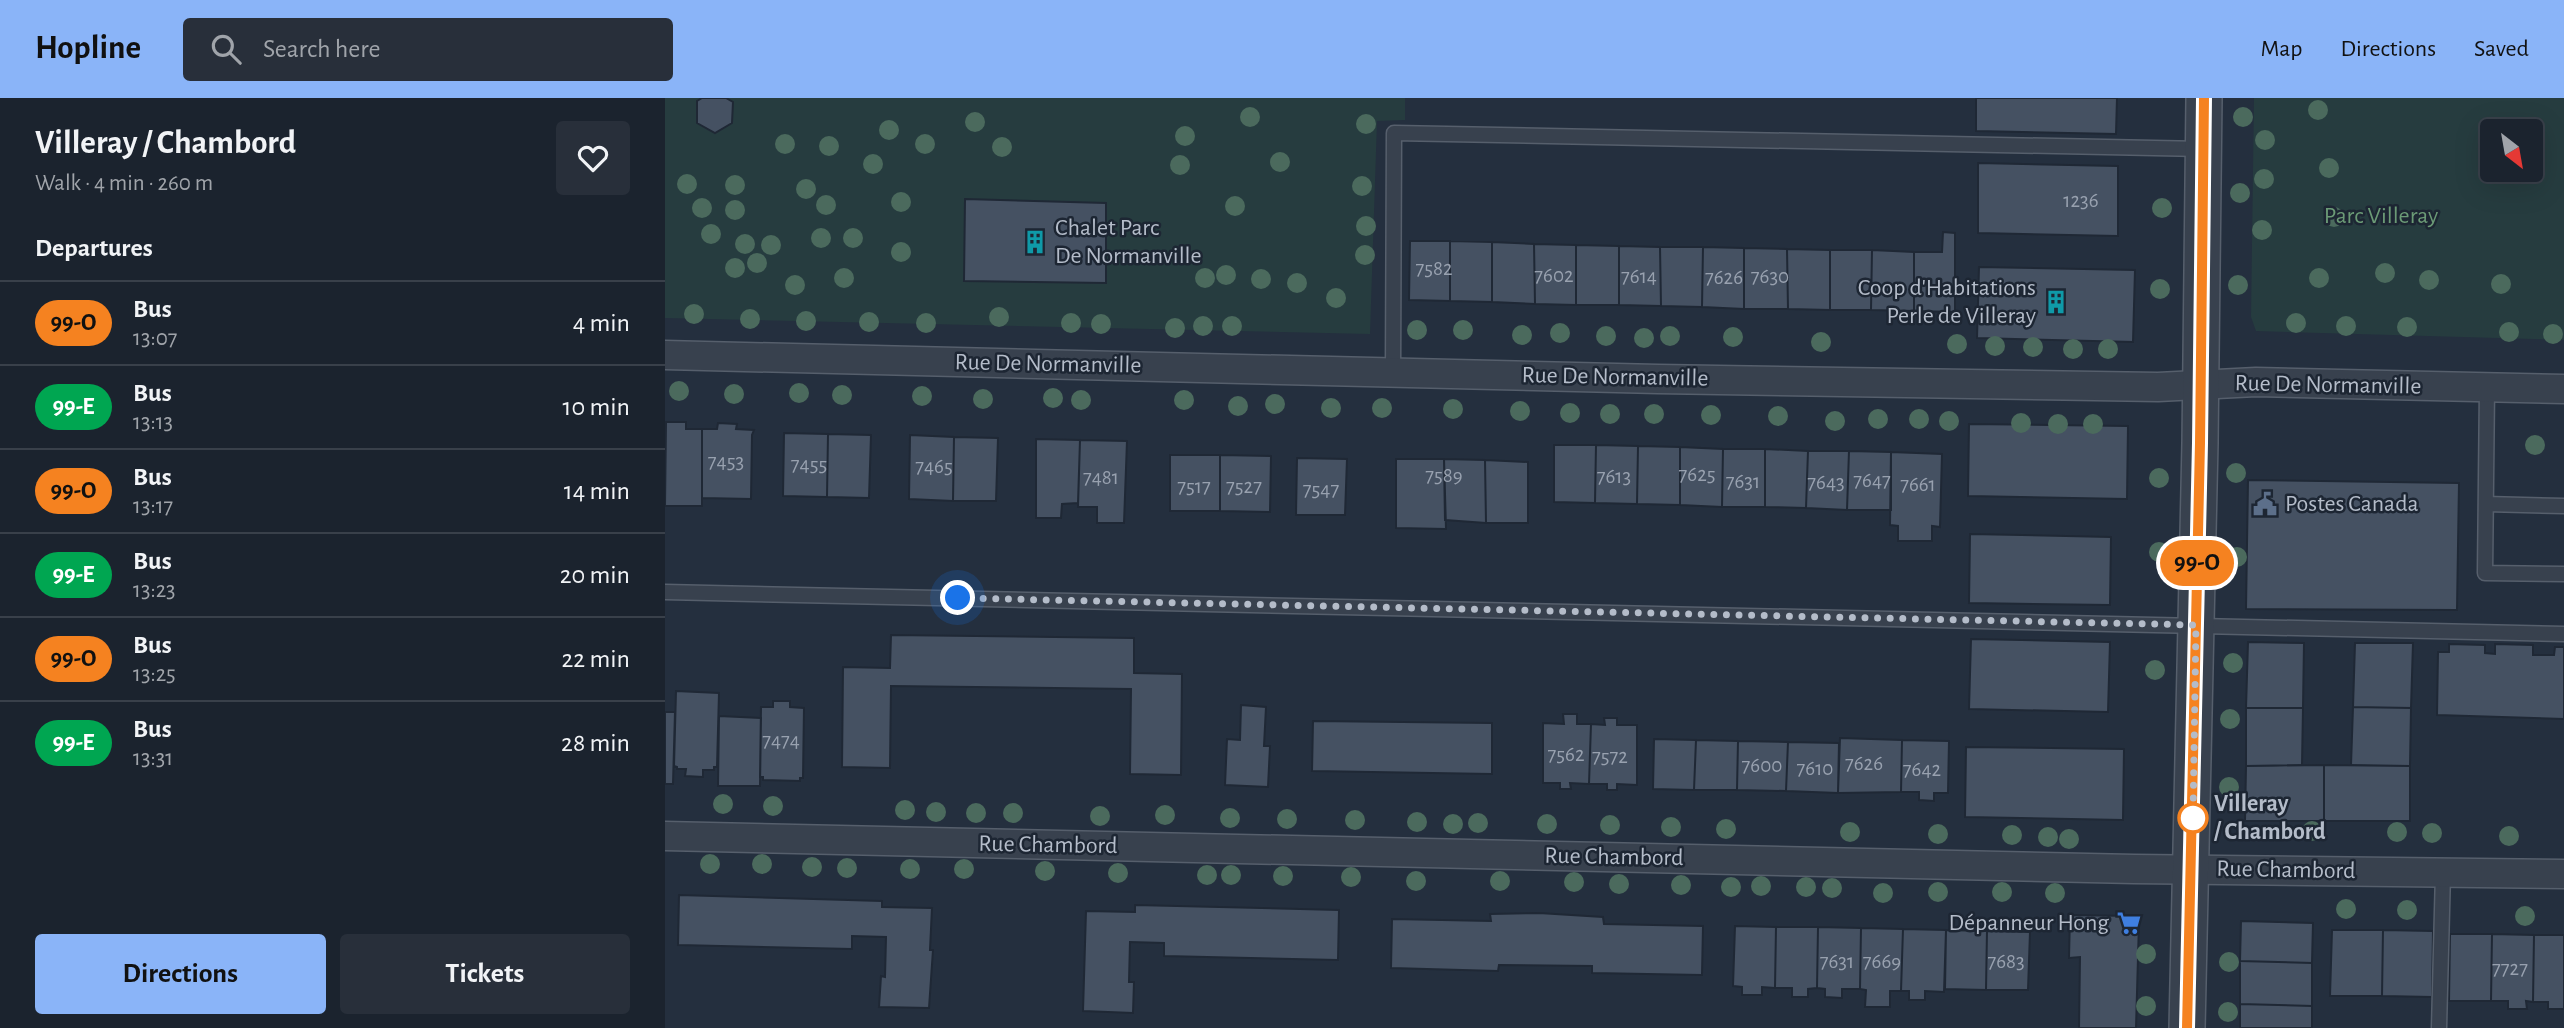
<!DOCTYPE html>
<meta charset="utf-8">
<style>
:root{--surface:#1b232e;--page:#282f3a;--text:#f1f3f6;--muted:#a0a4aa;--line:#39404a;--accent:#8ab4f8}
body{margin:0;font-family:"Alegreya Sans",sans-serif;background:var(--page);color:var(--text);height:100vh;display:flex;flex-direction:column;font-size:26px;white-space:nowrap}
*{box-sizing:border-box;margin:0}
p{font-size:23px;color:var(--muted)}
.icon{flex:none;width:38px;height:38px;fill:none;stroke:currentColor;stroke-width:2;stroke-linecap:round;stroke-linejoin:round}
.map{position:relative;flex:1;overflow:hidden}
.details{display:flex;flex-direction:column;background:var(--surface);width:665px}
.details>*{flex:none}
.badge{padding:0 14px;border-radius:23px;font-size:24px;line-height:46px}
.needle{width:46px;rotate:149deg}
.tools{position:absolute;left:1815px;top:21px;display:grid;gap:14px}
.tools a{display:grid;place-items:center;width:63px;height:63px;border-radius:7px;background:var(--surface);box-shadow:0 7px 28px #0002,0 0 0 2px var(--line);font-size:35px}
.you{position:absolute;width:35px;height:35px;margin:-18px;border:5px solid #fff;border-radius:50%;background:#1a73e8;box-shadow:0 0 0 10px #1a73e833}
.map>.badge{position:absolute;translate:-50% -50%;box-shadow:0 0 0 4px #fff}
h2{padding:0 35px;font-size:26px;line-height:63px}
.round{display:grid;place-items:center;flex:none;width:74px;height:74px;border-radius:7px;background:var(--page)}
.overview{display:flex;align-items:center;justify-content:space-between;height:119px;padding:0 35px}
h1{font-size:33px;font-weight:700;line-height:52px}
.button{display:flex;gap:14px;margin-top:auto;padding:14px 35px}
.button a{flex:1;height:80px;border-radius:7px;background:var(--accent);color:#111;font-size:28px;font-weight:700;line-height:80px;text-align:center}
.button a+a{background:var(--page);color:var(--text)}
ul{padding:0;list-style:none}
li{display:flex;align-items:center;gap:21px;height:84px;padding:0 35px;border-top:2px solid var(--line)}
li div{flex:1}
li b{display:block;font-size:26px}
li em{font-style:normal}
li .badge{min-width:77px;font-weight:700;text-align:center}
header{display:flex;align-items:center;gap:42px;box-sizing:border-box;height:98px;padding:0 35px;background:var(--accent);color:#111}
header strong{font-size:33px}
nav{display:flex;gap:38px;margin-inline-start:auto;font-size:24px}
.search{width:490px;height:63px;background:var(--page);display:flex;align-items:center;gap:18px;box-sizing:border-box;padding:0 24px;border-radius:7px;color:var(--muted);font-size:26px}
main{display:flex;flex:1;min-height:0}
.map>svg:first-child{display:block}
</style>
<header>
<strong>Hopline</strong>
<div class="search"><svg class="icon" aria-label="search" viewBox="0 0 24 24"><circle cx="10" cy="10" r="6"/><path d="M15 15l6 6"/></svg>Search here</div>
<nav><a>Map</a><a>Directions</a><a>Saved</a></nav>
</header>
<main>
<section class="details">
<div class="overview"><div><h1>Villeray / Chambord</h1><p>Walk · 4 min · 260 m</p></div><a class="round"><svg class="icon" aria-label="heart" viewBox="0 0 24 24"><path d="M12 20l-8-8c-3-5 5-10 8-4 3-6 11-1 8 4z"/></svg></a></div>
<h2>Departures</h2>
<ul>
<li><span class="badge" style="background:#f58220;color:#111">99-O</span><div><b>Bus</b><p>13:07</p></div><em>4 min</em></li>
<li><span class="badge" style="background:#00a651;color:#fff">99-E</span><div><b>Bus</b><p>13:13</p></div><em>10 min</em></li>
<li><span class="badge" style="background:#f58220;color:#111">99-O</span><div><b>Bus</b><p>13:17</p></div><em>14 min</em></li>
<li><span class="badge" style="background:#00a651;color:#fff">99-E</span><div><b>Bus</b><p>13:23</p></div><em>20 min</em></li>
<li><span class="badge" style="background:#f58220;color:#111">99-O</span><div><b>Bus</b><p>13:25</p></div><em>22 min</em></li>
<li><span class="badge" style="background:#00a651;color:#fff">99-E</span><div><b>Bus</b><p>13:31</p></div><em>28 min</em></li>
</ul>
<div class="button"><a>Directions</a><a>Tickets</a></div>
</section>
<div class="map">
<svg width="1899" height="930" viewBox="0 0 1899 930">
<rect width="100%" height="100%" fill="#242f3e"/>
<path fill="#263c3f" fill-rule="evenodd" d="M0,0H740V22L712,23L705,236L0,220Z
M1589,0H1899V242L1591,233L1586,219ZM1827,33H1866V72H1827Z"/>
<path fill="#455162" stroke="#1f2835" stroke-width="2" d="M37,0H61L68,4L67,25L50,35L32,25V3Z
M1311,0H1452L1451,36L1311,33Z
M1313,65L1453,68V138L1313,135Z
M300,101L441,105V185L299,183Z
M1278,134L1290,135V214L1249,213V154H1277Z
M745,143H785V203L744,202Z
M785,143L827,144V204L785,203Z
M827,144L869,146L870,206L827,204Z
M869,146L911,147V207L870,206Z
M911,147L954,148V207H911Z
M954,148L995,149L996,208L954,207Z
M995,149H1038L1037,209L996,208Z
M1038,149L1079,150V211L1037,209Z
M1079,150L1122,151L1123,211H1079Z
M1122,151L1165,152V212L1123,211Z
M1165,152H1207L1206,212H1165Z
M1207,152L1249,154V213L1206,212Z
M1314,169L1470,172L1468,244L1312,240Z
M1,324H21V331H37V408H0Z
M53,325L72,326L71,331L89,332L87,337L86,401L37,400V331H52Z
M1304,326L1463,328L1462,401L1303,398Z
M119,335L163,336L162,399L118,398Z
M163,336L206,337L204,400L162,399Z
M245,337L289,339L288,403L244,401Z
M289,339L333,340L331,403H288Z
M371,341L415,342L413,405L397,406L396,420H371Z
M415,342L462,343L459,425H432V409H413Z
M889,347H931L930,405L889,404Z
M931,347L973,348L972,406L930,405Z
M973,348L1015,349V407L972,406Z
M1015,349L1058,351L1057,409L1015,407Z
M1058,351H1100V409H1057Z
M1100,351L1143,353L1141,410L1100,409Z
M1143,353H1184L1182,412L1141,410Z
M1184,353L1226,354V412H1182Z
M1226,354L1277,356L1275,429L1267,428V443H1233V428L1225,427Z
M505,357H555V413H505Z
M555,357L606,358L605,414L555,413Z
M632,360L682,361L680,417H631Z
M731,361H779L781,431L731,430Z
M779,361L820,362L821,425L780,422Z
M820,362L863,364V425H821Z
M1583,382L1794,385L1792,512L1581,511Z
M1305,436L1446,439L1445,507L1304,505Z
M226,537L469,540V575L517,576L516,677L465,676L466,591L226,588L225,670L177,669L178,569L225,570Z
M1306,541L1445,544L1443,614L1304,611Z
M1583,544L1639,545L1638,610H1581Z
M1690,545H1748L1746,610L1688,609Z
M1784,546L1820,547V555L1830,556V546L1868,547V557H1889L1890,549H1899V621L1772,617L1773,554H1784Z
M11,593L54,595L52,669H49V672H38V679L20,678L21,671H12V669L9,668Z
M108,603H125V609L139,610L138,680H135V683L98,682V679H95L96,609H108Z
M576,607L601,609L599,648H605L603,689L560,687L562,641L575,642Z
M1688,609L1746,610L1745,668L1686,667Z
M1581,610H1638L1637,667L1581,668Z
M0,614H10L8,686H0Z
M898,616H912V626H926L924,686L905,685L906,691H895V685H878V625L899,626Z
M54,618L96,620L95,688H53Z
M939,620H952V627H972V687L952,686V692H942V686H924L926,626L940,627Z
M648,623L827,625V676L647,673Z
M1175,640L1237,642L1236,694L1173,695Z
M989,641L1031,642L1029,692L988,691Z
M1031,642L1073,643L1072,692H1029Z
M1237,642L1284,643L1283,695H1269V703L1254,702V694H1236Z
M1073,643L1123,644L1121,693L1072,692Z
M1123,644L1174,645L1173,695L1121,693Z
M1301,649L1459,651L1458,722L1300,719Z
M1659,667L1745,668V723H1659Z
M1659,667V723H1580L1581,668Z
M14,797L217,803V809L267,810L265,852H268L264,910L214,909L216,878L220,879L221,839L187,838V851L13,847Z
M470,807L674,812L673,862L499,858V845L465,844L464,884H469L468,915L418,913L421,813L470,814Z
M874,815L938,819L939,826L1038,828L1037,877L927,875V868L834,867L833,873L726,870L727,821L826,823L825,816Z
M1405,817L1467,818L1474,824L1471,930H1414L1415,859L1404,860Z
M1576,823L1648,825L1647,865L1575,863Z
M1070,828L1111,829L1110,890L1097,889V897H1077V889L1068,888Z
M1111,829H1153L1152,890L1143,891V899H1127V890H1110Z
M1153,829L1196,830L1195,891H1177V900L1160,899V891L1152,890Z
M1196,830L1238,831L1236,893H1225V909H1200L1201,892L1195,891Z
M1238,831L1281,832L1279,894L1260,893V902H1244V893H1236Z
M1281,832L1322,833L1321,892L1280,891Z
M1667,832H1718L1717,898H1665Z
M1718,832L1768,833L1767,899L1717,898Z
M1322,833L1365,834L1363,892H1321Z
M1785,836H1827L1826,903H1784Z
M1827,836L1869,837L1868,904L1861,903L1862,911H1843V903H1826Z
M1869,837H1899V911H1883V904H1868Z
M1575,863L1647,865V908L1575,906Z
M1575,906L1647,908V930H1575Z"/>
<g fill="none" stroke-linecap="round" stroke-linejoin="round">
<g stroke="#565f6c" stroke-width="17">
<path id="service" d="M728,274L729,35L1538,51
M1822,289L1820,475L1899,476
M1821,406L1899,408
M0,494L1899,536
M1774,930L1778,774"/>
</g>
<g stroke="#565f6c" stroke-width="31">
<path id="minor" d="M0,257L993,281L1493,289L1591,284L1899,291
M0,738L1469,771L1899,776"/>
</g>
<g stroke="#565f6c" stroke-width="38">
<path id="tertiary" d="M1522,930L1535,345L1539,0"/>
</g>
<use href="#service" stroke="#38414e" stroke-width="14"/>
<use href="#minor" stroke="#38414e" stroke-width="28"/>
<use href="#tertiary" stroke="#38414e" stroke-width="35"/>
</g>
<g fill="#4b6a5d">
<circle cx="1653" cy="12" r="10"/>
<circle cx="585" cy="19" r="10"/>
<circle cx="1578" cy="19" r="10"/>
<circle cx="310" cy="24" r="10"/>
<circle cx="701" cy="26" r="10"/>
<circle cx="224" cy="32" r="10"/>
<circle cx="520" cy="38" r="10"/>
<circle cx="1600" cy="42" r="10"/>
<circle cx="120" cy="46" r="10"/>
<circle cx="260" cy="46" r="10"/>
<circle cx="164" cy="48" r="10"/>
<circle cx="337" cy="49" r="10"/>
<circle cx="615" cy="64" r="10"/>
<circle cx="208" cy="66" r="10"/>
<circle cx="515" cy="67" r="10"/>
<circle cx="1664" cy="70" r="10"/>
<circle cx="1599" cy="81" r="10"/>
<circle cx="22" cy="86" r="10"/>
<circle cx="70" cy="87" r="10"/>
<circle cx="697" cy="88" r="10"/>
<circle cx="141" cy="91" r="10"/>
<circle cx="1575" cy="95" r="10"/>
<circle cx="236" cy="104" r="10"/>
<circle cx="161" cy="107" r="10"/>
<circle cx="570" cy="108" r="10"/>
<circle cx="37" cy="110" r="10"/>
<circle cx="1497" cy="110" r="10"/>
<circle cx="70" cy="112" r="10"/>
<circle cx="1669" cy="119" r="10"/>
<circle cx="701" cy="128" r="10"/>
<circle cx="1597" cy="132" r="10"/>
<circle cx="46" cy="136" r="10"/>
<circle cx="156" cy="140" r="10"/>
<circle cx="188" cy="140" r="10"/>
<circle cx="80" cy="146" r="10"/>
<circle cx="106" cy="147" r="10"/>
<circle cx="236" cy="154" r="10"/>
<circle cx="700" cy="157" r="10"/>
<circle cx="92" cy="165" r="10"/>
<circle cx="70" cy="170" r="10"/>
<circle cx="1720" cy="175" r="10"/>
<circle cx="561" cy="177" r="10"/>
<circle cx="179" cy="180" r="10"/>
<circle cx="540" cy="180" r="10"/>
<circle cx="1654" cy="180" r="10"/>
<circle cx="596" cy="181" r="10"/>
<circle cx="1764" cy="182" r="10"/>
<circle cx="632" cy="185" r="10"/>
<circle cx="1836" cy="186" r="10"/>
<circle cx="130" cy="187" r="10"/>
<circle cx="1573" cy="187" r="10"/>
<circle cx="1495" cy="191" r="10"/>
<circle cx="671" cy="200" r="10"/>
<circle cx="29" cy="216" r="10"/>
<circle cx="334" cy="219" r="10"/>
<circle cx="85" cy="221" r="10"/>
<circle cx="141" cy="223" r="10"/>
<circle cx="204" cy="224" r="10"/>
<circle cx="261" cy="225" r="10"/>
<circle cx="406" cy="225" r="10"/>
<circle cx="1631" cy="225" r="10"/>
<circle cx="436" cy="226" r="10"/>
<circle cx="538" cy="228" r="10"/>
<circle cx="567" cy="228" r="10"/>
<circle cx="1681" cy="228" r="10"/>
<circle cx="1742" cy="229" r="10"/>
<circle cx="510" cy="230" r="10"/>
<circle cx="752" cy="232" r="10"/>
<circle cx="798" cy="232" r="10"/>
<circle cx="1844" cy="234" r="10"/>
<circle cx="895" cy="235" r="10"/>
<circle cx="1888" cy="236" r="10"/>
<circle cx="857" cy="237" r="10"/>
<circle cx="941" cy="238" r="10"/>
<circle cx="1005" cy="238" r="10"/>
<circle cx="1068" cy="239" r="10"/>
<circle cx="979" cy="240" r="10"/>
<circle cx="1156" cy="244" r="10"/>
<circle cx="1292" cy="246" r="10"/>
<circle cx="1330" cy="248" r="10"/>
<circle cx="1368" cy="249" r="10"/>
<circle cx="1408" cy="251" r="10"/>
<circle cx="1443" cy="251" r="10"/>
<circle cx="14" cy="293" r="10"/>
<circle cx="134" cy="295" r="10"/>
<circle cx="69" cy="296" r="10"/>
<circle cx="177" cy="297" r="10"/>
<circle cx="257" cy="298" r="10"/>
<circle cx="388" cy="300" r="10"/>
<circle cx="318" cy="301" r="10"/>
<circle cx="416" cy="302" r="10"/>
<circle cx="519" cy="302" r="10"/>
<circle cx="610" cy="306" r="10"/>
<circle cx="573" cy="308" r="10"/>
<circle cx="666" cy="310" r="10"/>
<circle cx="717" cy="310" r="10"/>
<circle cx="788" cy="311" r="10"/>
<circle cx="855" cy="313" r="10"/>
<circle cx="905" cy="315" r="10"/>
<circle cx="945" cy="316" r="10"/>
<circle cx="989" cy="316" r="10"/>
<circle cx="1046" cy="317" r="10"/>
<circle cx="1113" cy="318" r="10"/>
<circle cx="1213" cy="321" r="10"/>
<circle cx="1254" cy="321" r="10"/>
<circle cx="1170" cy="323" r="10"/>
<circle cx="1284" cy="323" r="10"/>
<circle cx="1356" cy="325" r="10"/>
<circle cx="1393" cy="326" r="10"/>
<circle cx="1428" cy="326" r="10"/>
<circle cx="1870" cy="347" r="10"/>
<circle cx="1571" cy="375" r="10"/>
<circle cx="1494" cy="380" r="10"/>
<circle cx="1494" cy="454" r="10"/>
<circle cx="1572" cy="459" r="10"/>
<circle cx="1568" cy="565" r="10"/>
<circle cx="1490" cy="572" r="10"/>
<circle cx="1565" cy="621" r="10"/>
<circle cx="1564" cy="689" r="10"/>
<circle cx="58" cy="706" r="10"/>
<circle cx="108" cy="708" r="10"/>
<circle cx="240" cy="712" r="10"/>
<circle cx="271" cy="714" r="10"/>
<circle cx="311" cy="715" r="10"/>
<circle cx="348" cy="715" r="10"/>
<circle cx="500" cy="717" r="10"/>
<circle cx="435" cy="718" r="10"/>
<circle cx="565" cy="720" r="10"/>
<circle cx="622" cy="721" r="10"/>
<circle cx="690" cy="722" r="10"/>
<circle cx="752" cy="724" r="10"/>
<circle cx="813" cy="725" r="10"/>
<circle cx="788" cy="726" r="10"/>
<circle cx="882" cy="726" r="10"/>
<circle cx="945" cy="727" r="10"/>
<circle cx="1006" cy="729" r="10"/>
<circle cx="1061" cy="731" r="10"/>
<circle cx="1647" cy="733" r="10"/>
<circle cx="1185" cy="734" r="10"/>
<circle cx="1732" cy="734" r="10"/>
<circle cx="1767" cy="735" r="10"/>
<circle cx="1273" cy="736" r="10"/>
<circle cx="1347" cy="737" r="10"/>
<circle cx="1844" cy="738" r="10"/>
<circle cx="1383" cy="739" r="10"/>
<circle cx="1404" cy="741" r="10"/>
<circle cx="45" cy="766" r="10"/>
<circle cx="97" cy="766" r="10"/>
<circle cx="147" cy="769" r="10"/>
<circle cx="182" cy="770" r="10"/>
<circle cx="245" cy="771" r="10"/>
<circle cx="299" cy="771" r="10"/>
<circle cx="380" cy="773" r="10"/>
<circle cx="453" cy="775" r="10"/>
<circle cx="542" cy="777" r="10"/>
<circle cx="566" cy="777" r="10"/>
<circle cx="618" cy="778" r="10"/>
<circle cx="686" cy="779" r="10"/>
<circle cx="751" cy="783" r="10"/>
<circle cx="835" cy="783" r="10"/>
<circle cx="909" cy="784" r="10"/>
<circle cx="954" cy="786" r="10"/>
<circle cx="1016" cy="787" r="10"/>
<circle cx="1096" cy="788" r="10"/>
<circle cx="1066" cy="789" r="10"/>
<circle cx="1141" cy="789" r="10"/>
<circle cx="1167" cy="790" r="10"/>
<circle cx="1273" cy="794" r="10"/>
<circle cx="1337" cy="794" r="10"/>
<circle cx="1218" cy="795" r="10"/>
<circle cx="1390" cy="795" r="10"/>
<circle cx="1681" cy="811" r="10"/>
<circle cx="1742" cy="812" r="10"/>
<circle cx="1860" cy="818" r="10"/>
<circle cx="1481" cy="856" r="10"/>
<circle cx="1564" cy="864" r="10"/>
<circle cx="1481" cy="908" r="10"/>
<circle cx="1563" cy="914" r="10"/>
</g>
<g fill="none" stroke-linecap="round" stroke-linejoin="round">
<g stroke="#fff" stroke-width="16">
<path id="line" d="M1522,930L1535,345L1539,0"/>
</g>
<use href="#line" stroke="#f58220" stroke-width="10"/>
<path stroke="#b4bcc9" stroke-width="7" stroke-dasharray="0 12.6" d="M293,500L1531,527L1528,720"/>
</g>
<defs>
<g id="building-bare" transform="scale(1.89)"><path d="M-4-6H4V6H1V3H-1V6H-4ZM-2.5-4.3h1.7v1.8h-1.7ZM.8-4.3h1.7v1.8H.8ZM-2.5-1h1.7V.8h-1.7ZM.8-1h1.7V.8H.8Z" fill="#0f9aa8" stroke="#1d2633" stroke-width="2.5" paint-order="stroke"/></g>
<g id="civic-bare" transform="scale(1.89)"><path d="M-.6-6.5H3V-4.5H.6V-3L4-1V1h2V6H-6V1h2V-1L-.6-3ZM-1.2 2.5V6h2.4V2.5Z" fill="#5c6f8a" stroke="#1d2633" stroke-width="2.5" paint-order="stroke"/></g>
<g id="supermarket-bare" transform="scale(1.89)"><path d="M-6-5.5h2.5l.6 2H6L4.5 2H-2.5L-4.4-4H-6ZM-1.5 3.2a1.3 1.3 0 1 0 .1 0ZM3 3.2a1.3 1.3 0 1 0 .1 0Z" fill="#3f7fe0" stroke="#1d2633" stroke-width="2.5" paint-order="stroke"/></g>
</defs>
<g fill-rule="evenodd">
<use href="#building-bare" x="370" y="144"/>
<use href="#building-bare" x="1391" y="204"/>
<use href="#civic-bare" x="1600" y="406"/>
<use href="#supermarket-bare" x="1464" y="825"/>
</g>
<circle fill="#fff" stroke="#f58220" stroke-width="3.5" cx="1528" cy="720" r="14"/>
<g text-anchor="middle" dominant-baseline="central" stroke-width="5" stroke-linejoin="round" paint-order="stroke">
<g font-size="21" fill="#98a1af">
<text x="1416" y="102">1236</text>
<text x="769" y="170">7582</text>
<text x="889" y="177">7602</text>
<text x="974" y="178">7614</text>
<text x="1105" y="178">7630</text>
<text x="1059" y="179">7626</text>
<text x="61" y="363">7453</text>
<text x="144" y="366">7455</text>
<text x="269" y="368">7465</text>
<text x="1032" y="376">7625</text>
<text x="779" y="377">7589</text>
<text x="949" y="378">7613</text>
<text x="436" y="379">7481</text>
<text x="1207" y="382">7647</text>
<text x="1078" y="383">7631</text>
<text x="1161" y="384">7643</text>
<text x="1253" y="386">7661</text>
<text x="529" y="388">7517</text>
<text x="579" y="388">7527</text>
<text x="656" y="391">7547</text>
<text x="116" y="642">7474</text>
<text x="901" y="656">7562</text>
<text x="945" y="658">7572</text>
<text x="1199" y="665">7626</text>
<text x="1097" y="667">7600</text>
<text x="1150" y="670">7610</text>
<text x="1257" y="671">7642</text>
<text x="1172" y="863">7631</text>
<text x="1217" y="863">7669</text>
<text x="1341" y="863">7683</text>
<text x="1845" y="870">7727</text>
</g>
<g font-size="24" fill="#6b9a76" stroke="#1d2633">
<text x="1716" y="118">Parc Villeray</text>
</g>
<g font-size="24" fill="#b4bcc9" stroke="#1d2633" text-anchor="start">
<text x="390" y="130">Chalet Parc<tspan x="390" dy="28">De Normanville</tspan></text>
<text x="1371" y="190" text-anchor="end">Coop d'Habitations<tspan x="1371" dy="28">Perle de Villeray</tspan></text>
<text x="1620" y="406">Postes Canada</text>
<text x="1444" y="825" text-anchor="end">Dépanneur Hong</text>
</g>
<g font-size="24" fill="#b4bcc9" stroke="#1d2633">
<text transform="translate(383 266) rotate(1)">Rue De Normanville</text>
<text transform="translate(950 279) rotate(1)">Rue De Normanville</text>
<text transform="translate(1663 287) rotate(1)">Rue De Normanville</text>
<text transform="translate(383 747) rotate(1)">Rue Chambord</text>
<text transform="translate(949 759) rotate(1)">Rue Chambord</text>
<text transform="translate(1621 772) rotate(1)">Rue Chambord</text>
</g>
<g font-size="24" font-weight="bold" fill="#b4bcc9" stroke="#1d2633" text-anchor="start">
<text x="1549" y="706">Villeray<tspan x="1549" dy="28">/ Chambord</tspan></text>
</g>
</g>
</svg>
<div class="tools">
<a><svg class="needle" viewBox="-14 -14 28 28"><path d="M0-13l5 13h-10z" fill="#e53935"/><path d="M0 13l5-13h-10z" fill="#a0a4aa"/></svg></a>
</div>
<div class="you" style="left:293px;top:500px"></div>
<b class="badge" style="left:1532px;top:465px;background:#f58220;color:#111">99-O</b>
</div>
</main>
